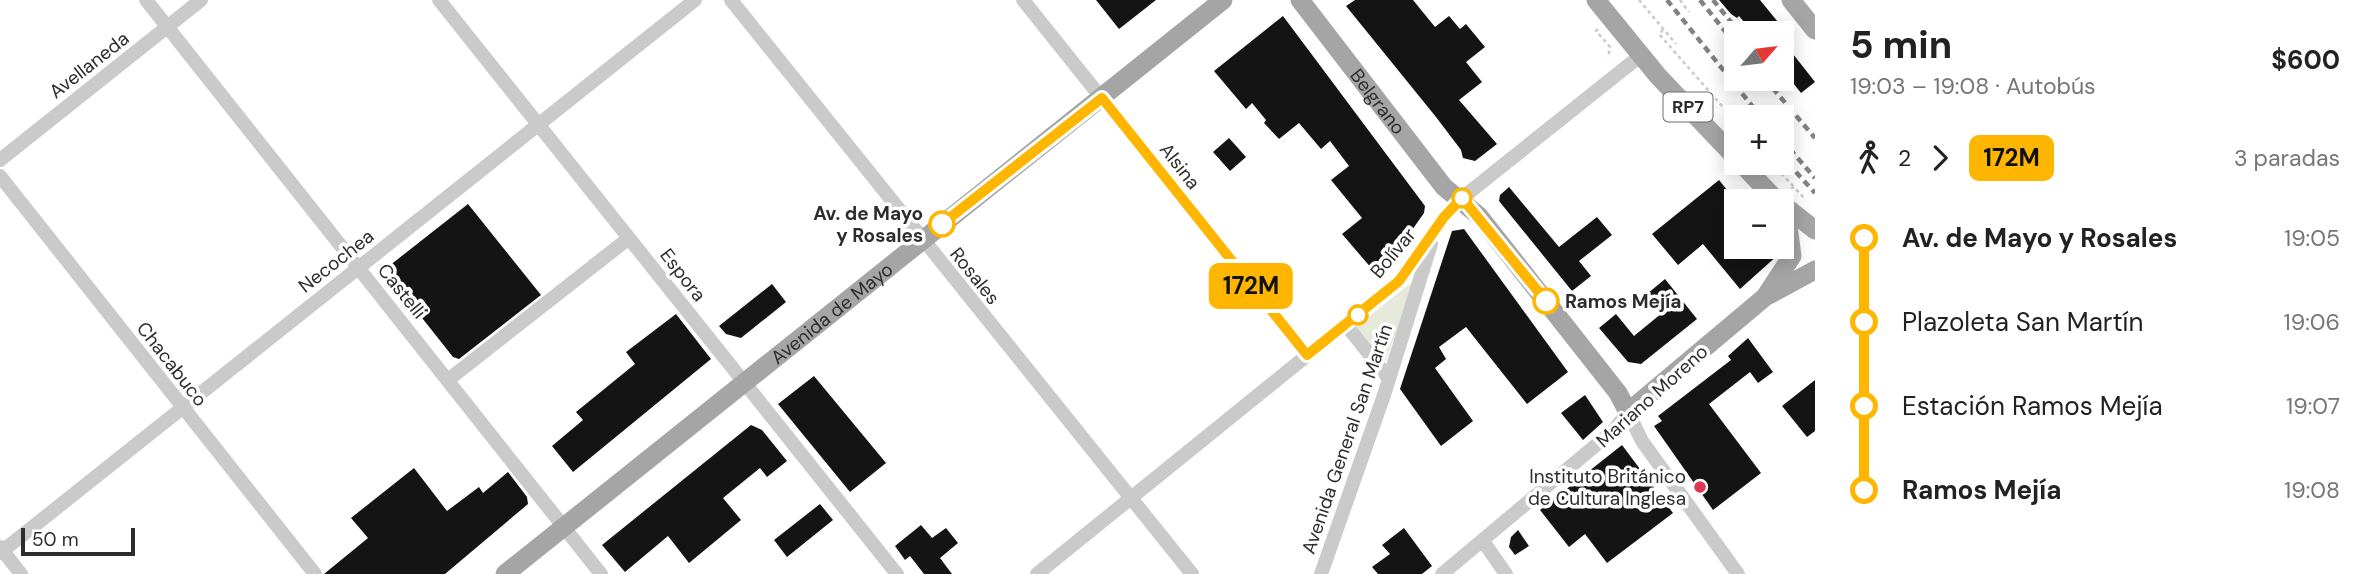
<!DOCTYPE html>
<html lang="es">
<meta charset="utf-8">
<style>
:root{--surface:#fff;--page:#f2f2f2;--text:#222;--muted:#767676}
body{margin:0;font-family:"DM Sans",sans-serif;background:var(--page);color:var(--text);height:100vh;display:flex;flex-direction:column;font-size:26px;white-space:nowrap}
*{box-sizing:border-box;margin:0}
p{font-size:23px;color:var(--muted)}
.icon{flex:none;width:38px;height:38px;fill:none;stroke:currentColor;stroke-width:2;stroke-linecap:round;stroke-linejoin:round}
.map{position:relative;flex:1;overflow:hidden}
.side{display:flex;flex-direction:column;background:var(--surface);width:560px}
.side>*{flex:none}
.badge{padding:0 14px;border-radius:10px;font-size:24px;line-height:46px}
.needle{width:46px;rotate:62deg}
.controls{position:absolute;left:1724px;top:21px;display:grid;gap:14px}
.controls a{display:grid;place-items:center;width:70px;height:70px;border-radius:0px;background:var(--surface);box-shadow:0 4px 18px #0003;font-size:35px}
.scale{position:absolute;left:21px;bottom:18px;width:114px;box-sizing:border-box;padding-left:7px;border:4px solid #2d2d2d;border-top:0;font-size:19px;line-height:24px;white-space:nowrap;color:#2d2d2d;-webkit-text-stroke:5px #fff;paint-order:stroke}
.map>.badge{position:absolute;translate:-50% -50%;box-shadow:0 0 0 4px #fff}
.legs{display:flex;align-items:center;gap:10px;height:77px;padding:0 35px;font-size:23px}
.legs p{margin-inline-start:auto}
.head{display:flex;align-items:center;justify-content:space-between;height:119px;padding:0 35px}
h1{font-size:38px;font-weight:700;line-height:52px}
ul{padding:0 35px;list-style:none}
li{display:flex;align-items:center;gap:24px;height:84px;font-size:26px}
li i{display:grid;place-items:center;width:10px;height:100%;margin:0 9px;background:currentColor}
li i::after{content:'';width:18px;height:18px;margin:-9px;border:5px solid;border-radius:50%;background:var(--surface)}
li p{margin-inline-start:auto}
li:first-child i{background:linear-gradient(#0000 50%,currentColor 0)}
li:last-child i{background:linear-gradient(currentColor 50%,#0000 0)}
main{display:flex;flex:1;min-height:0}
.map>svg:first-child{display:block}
</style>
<main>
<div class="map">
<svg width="1815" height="574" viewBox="0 0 1815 574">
<rect width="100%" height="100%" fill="#fff"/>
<path fill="#e5eadb" d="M1412,282L1413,287L1384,365L1347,334Z"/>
<path fill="#141414" d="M1096,0H1156L1119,29Z
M1355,0H1413L1435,27L1449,16L1460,29L1466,24L1485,47L1466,62L1482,82L1459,100L1497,144L1475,161L1463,158L1461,150L1436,117L1346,6Z
M1719,0H1760L1787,33H1753L1739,16L1737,18L1731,14Z
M1283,16L1425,206L1424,213L1379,277L1342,234L1362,218L1331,180L1349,166L1330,141L1321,149L1299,123L1279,139L1264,123L1266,120L1252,103L1246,109L1214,71Z
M1782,40L1815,82L1801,93L1782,69Z
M1229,138L1246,157L1230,171L1213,152Z
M1719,180L1736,201V247H1773L1779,254L1740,289L1703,244L1678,265L1652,234Z
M1509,187L1559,247L1597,217L1612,235L1579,261L1591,276L1572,291L1499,201L1500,195Z
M468,204L541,295L459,359L453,357L388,275L389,266Z
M1464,229L1568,372L1527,404L1466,327L1439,347L1446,359L1435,368L1473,421L1441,446L1400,389L1452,231Z
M1665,279L1697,319L1641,364L1628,362L1599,328L1616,314L1634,336L1662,313L1647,294Z
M772,284L786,302L741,338L726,334L719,326Z
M676,314L711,359L573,472L552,446L583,420L576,412L635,364L626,352Z
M1748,338L1773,372L1758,383L1750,372L1709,404L1761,473L1713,510L1654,426L1662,421L1658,416L1731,360L1728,356Z
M814,376L886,463L850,492L778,404Z
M1815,380V431L1807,437L1782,406Z
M1585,395L1603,422L1583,440L1561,413Z
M751,425L762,430L787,461L767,477L760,468L723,498L741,520L689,563L668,536L625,572L602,545Z
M1622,445L1673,513L1607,563L1585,534L1569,547L1540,510Z
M414,468L447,511L479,487L483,493L508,472L527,497L528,504L445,574H324L368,538L351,518Z
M820,504L833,520L787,557L774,540Z
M921,525L932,538L946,528L958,543L940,558L952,574H924L910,556L905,560L895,546Z
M1404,528L1432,566L1422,574H1378L1372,567L1390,554L1382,545Z
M1518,530L1529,546L1515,555L1509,547L1511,537Z"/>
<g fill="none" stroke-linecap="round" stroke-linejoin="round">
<path stroke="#cacaca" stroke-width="2.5" stroke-dasharray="3.5 3.5" stroke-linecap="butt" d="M1639,0L1676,44
M1680,0L1689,12
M1598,29L1596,31L1610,47L1608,58
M1663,30L1659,34L1736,122
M1772,163L1794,187
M1791,189L1794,187L1804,198"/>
<path stroke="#cacaca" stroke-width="14" d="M146,0L601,574
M439,0L897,574
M731,0L1192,574
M1023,0L1307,355
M0,160L201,0
M0,176L315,574
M1346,325L1389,379
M448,380L629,238
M1483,541L1506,574
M0,547L21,574
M0,553L695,0
M1037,574L1399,281L1444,217L1462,198L1640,56
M1321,574L1384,395L1431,244
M1442,574L1614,430L1628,412L1642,441L1738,574"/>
<g stroke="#a5a5a5" stroke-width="19">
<path id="s1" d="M1300,0L1444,187L1479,216L1618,393L1628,412L1765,297L1815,270"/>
<path d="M1596,0L1658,76L1736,158"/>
<path d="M1791,0L1815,30"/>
<path d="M1741,163L1777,201"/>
<path d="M1782,204L1815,230"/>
<path d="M1767,294L1792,256L1788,226L1782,211"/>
<path id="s2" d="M505,574L1223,0"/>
</g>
<path stroke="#828282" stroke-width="4.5" stroke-dasharray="7 5" stroke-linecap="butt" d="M1667,0L1761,117
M1700,0L1736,45
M1713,0L1740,33
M1765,79L1815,138
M1782,140L1815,178
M1796,172L1815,193"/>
</g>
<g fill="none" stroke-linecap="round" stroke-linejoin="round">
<g stroke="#fff" stroke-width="16">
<path id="line-1" d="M942,224L1102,98L1307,355L1399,281L1444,217L1462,198L1546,301"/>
</g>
<use href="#line-1" stroke="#feb600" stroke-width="10"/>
</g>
<g fill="#fff" stroke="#feb600" stroke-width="3.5">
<circle cx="1462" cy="198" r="9"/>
<circle cx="942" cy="224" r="12"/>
<circle cx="1546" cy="301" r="12"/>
<circle cx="1358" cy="315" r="9"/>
</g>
<circle fill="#dc3754" stroke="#fff" stroke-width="2.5" cx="1700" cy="487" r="7"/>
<g text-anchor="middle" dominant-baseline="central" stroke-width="7" stroke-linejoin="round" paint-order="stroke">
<rect fill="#fff" stroke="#6c6c6c" stroke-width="2" x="1663.5" y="92.5" width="49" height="29" rx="5"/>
<g font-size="18" font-weight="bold" fill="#2d2d2d">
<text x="1688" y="107">RP7</text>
</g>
<g font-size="19" fill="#2d2d2d" stroke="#fff">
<text transform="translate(89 65) rotate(-38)">Avellaneda</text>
<text stroke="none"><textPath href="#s1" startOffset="128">Belgrano</textPath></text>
<text transform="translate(1180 166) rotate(52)">Alsina</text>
<text transform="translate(1393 253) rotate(-50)">Bolívar</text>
<text transform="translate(336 261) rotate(-38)">Necochea</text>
<text transform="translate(683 275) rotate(52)">Espora</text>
<text transform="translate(975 276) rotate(51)">Rosales</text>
<text transform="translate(402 291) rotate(51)">Castelli</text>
<text stroke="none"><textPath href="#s2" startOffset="418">Avenida de Mayo</textPath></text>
<text transform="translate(172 364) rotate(52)">Chacabuco</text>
<text transform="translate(1652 396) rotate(-42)">Mariano Moreno</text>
<text transform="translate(1347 439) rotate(-71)">Avenida General San Martín</text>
</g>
<g font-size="19" font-weight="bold" fill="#2d2d2d" stroke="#fff" text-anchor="end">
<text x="923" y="213">Av. de Mayo<tspan x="923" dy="22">y Rosales</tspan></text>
<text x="1565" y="301" text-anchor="start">Ramos Mejía</text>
</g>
<g font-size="19" fill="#2d2d2d" stroke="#fff" text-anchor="end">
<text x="1686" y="476">Instituto Británico<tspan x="1686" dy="22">de Cultura Inglesa</tspan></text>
</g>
</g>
</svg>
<div class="controls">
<a><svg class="needle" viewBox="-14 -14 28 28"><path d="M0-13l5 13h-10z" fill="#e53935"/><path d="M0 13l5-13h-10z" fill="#767676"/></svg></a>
<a>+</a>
<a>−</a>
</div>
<div class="scale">50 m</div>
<b class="badge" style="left:1251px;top:286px;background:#feb600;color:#111">172M</b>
</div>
<section class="side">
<div class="head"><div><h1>5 min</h1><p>19:03 – 19:08 · Autobús</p></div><b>$600</b></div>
<div class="legs"><svg class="icon" aria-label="walk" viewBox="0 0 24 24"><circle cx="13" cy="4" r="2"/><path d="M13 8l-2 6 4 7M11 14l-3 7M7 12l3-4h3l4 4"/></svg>2<svg class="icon" aria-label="forward" viewBox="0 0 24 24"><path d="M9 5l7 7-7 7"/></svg><b class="badge" style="background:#feb600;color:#111">172M</b><p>3 paradas</p></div>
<ul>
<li><i style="color:#feb600"></i><b>Av. de Mayo y Rosales</b><p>19:05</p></li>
<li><i style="color:#feb600"></i><span>Plazoleta San Martín</span><p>19:06</p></li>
<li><i style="color:#feb600"></i><span>Estación Ramos Mejía</span><p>19:07</p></li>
<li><i style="color:#feb600"></i><b>Ramos Mejía</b><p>19:08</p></li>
</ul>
</section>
</main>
